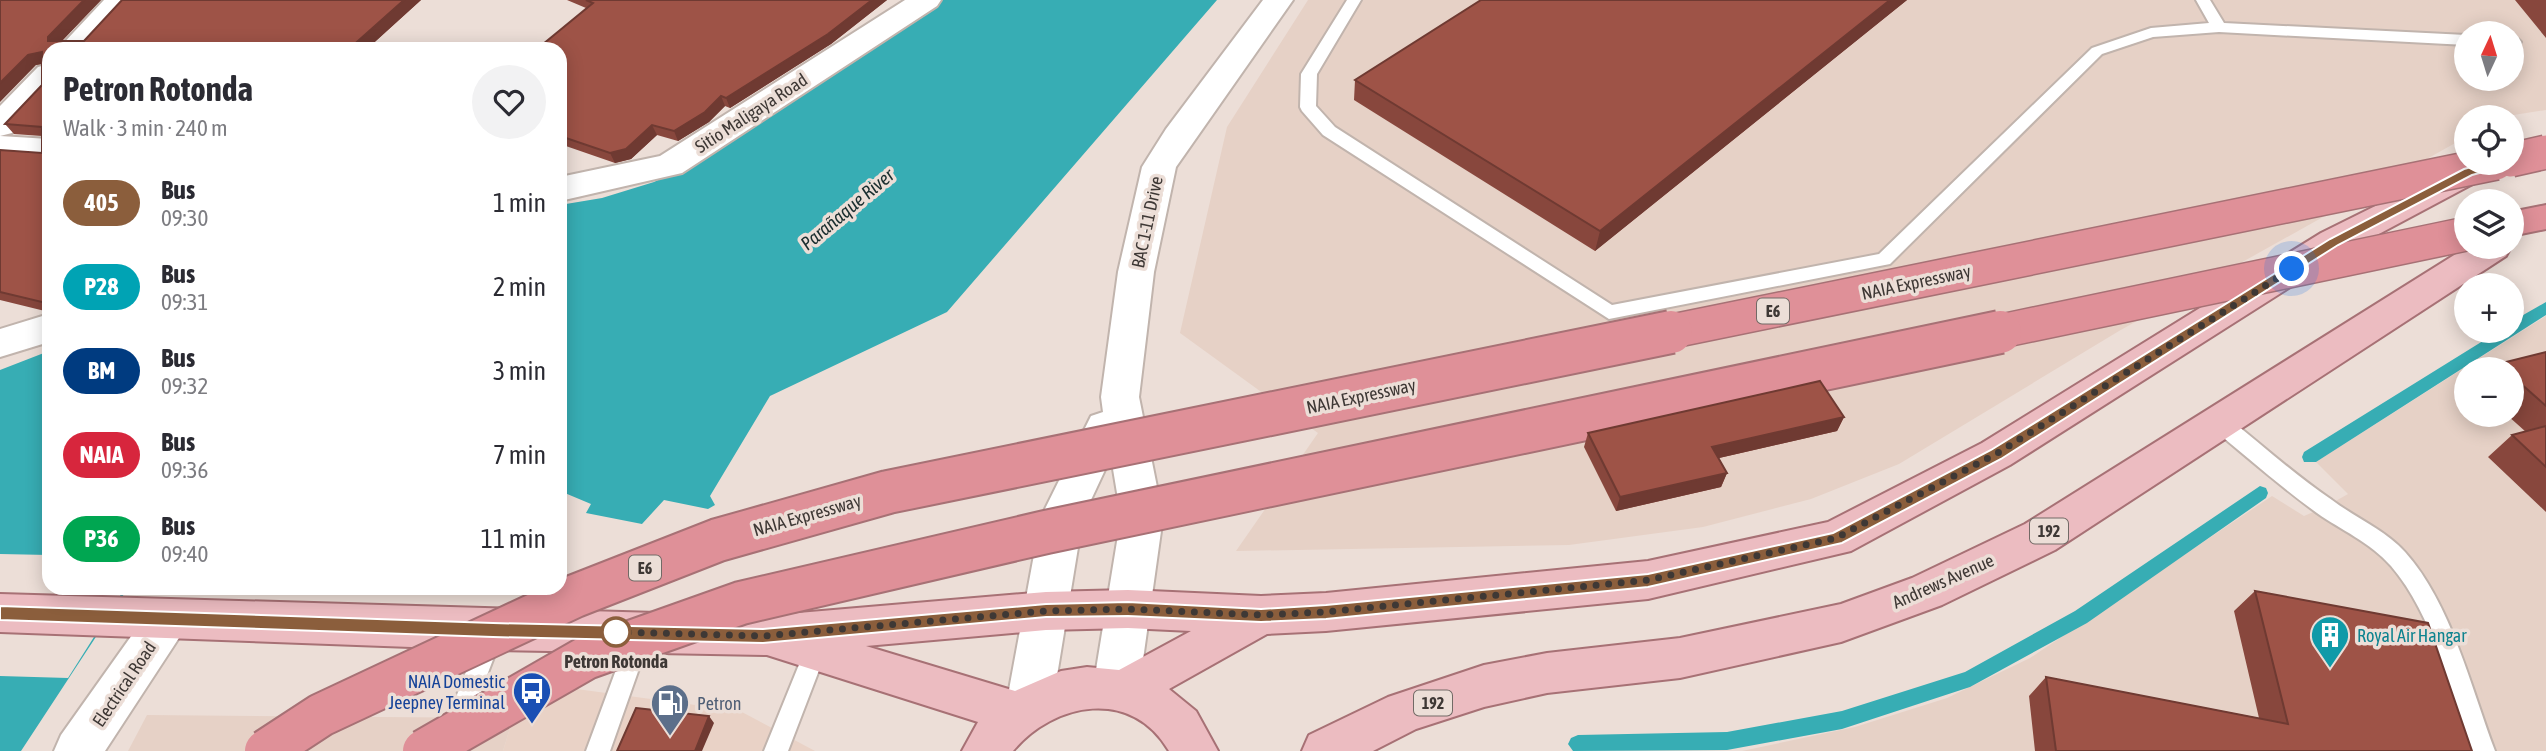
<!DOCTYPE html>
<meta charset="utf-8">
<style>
:root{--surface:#fff;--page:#f2f2f3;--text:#2b2b33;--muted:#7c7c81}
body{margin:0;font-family:"Asap Condensed",sans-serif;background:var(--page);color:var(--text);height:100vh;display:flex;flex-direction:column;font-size:26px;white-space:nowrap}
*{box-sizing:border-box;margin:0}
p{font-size:23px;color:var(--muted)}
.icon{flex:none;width:38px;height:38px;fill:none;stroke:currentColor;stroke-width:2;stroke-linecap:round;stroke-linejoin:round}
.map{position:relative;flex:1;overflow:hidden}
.side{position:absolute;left:42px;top:42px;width:525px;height:553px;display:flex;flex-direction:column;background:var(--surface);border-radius:21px;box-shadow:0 4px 18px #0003}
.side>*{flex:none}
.badge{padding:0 14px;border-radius:23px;font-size:24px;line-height:46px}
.needle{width:46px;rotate:4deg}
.tools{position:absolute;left:2454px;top:21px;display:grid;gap:14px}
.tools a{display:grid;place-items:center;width:70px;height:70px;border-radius:50%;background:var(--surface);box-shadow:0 4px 18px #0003;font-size:35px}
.you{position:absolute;width:35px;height:35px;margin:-18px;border:5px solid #fff;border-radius:50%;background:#1a73e8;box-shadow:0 0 0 10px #1a73e833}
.map>.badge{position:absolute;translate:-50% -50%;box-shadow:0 0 0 4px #fff}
.round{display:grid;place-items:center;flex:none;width:74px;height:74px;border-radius:37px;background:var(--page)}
.summary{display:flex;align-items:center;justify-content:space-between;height:119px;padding:0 21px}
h1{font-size:33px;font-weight:700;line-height:52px}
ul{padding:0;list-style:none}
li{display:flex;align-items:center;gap:21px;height:84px;padding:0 21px}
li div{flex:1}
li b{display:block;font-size:26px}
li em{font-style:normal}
li .badge{min-width:77px;font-weight:700;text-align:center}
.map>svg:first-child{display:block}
</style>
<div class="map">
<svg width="2546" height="751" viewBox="0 0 2546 751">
<rect width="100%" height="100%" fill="#ecded7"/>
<path fill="#e9d2c6" d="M569,688L740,711L815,751H503L513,718Z"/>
<path fill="#e6d1c6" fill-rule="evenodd" d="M1308,0H2546V110L2501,117H2466V137L2119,331L1899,464L1811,499L1703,527L1569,545L1236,551L1318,433L1180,333L1227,127ZM2466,33H2511V79H2466Z
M2546,316V751H1742L1855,727L1947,698L2030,658L2272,496L2304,516L2325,507L2348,494L2316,462ZM2466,369H2511V415H2466Z
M147,715L513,718L503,751H128Z"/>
<path fill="#37adb4" d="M939,0H1217L947,312L770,396L710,496L715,505L708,509L664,500L642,524L586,513L591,504L560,491V205L602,198L654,182L710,154Z
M49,351V588H128L21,751H0V370Z"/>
<path fill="#ecded7" d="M0,554L49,555V588H125L68,678L0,676Z"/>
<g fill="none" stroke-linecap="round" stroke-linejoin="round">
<path fill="#37adb4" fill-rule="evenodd" d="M2546,302V315L2316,462H2304L2302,457L2304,452L2499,331H2511V322Z
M2260,486L2266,488L2268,493L2266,498L2087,623L1970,687L1842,729L1727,750L1573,751L1568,744L1571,738L1578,735L1727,732L1842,711L1965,672L2075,611Z"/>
<g stroke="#c1b4ad" stroke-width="4">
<path id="service" d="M1347,0H1361L1317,74L1316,106L1335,127L1612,305L1879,254L2092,48L2151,28L2209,23L2196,0H2210L2224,23L2466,35V45L2219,32L2153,37L2102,54L1890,264L1609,319L1323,135L1302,111L1300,107L1301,74Z
M2511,37L2518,39L2521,42L2518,45L2511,47Z
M2220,415L2227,417C2262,445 2295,475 2332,500C2356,518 2385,530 2405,552C2451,603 2471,688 2495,751H2471C2449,690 2434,616 2391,566C2370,542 2341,530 2317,513C2281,487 2247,457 2213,429L2210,423L2213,417Z
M489,631L497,634L500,641L464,736L456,739L448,736L444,728L478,641L481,634Z
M637,633L645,636L648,643L610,751H586L626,643L629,636Z
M815,642L823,645L826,652L788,751H764L807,645Z"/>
</g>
<g stroke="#c1b4ad" stroke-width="4">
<path id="minor" d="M104,0H136L90,49H58Z
M905,0H941L937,6L682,173L560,201V177L660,156Z
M49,64V93L12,133L0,136V106L38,67Z
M0,136L49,139V161L0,158Z
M49,314V342L0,357V329Z
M170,599L186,604L192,618L105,751H54L61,735L154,604Z"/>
</g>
<g stroke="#c1b4ad" stroke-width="4">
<path id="tertiary" d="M1263,0H1293L1176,167L1154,272L1139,397L1163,517L1139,688L1132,703L1116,709L1100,703L1093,688L1121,517L1111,457L1083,517L1052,706L1045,721L1029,727L1013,721L1006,706L1041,517L1091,416L1103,412L1101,397L1118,272L1142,167L1166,129Z"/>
</g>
<g stroke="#a77175" stroke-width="4">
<path id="primary" d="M2466,161L2482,163L2487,171L2482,179L2347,251L2010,465L1851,551L1648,599L1326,631L1267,634L1169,689L1196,711L1218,751H1169C1132,687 1054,702 1013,751H962L978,722L767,655L493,650L0,632V594L763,616L1046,592L1128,590L1261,596L1326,593L1648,561L1828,522L1982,443L2321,233ZM1128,628L1191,631L1119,670L1087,667L1061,671L1015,691L866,646L1046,630Z
M2467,247H2511L2506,256L2055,550L1942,605L1841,642L1680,678L1547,693L1484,707L1416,729L1373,751H1302L1309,735L1388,697L1484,665L1547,653L1680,638L1841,604L1912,578L2025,524Z"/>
</g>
<g stroke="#a77175" stroke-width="4">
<path id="motorway" d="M2546,205V229L2511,236V212Z"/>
</g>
<use href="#service" fill="#fff" fill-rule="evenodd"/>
<use href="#minor" fill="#fff" fill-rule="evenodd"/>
<use href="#tertiary" fill="#fff" fill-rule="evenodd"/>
<use href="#primary" fill="#ecbcc1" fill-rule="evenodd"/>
<use href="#motorway" fill="#df9098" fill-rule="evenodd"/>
<g stroke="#a77175" stroke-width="36" stroke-linecap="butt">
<path id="motorway-bridge-far1" d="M2511,160L2546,152
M1663,333L2496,163
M1992,333L2466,234"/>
</g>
<g stroke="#a77175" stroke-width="46" stroke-linecap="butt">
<path id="motorway-bridge" d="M266,751L321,715L575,596L718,540L888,492L1671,332
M424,751L586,658L741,603L1046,532L2000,332"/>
</g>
<use href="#motorway-bridge-far1" stroke="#df9098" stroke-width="33"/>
<use href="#motorway-bridge" stroke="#df9098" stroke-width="42"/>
</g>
<path fill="#88473d" d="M0,0H101L62,41H84L122,0H421L367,49H49V312L0,300V150L42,153V136L14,134L5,124L42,85V64L36,65Z
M567,0H887L831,44L730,108L725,106L709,122L678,141L657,135L631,159L615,163L560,144V49L586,8Z
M1481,0H1907L1595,251L1354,100L1355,80Z
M2515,0H2546V38Z
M2546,352V512L2488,457L2512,435L2526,432L2507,415H2511V369H2493L2498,364Z
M1844,417L1837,431L1719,458L1727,473L1721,487L1616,511L1584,447L1588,433Z
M2255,591L2472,751H2035L2029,696L2046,677L2259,718L2234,611Z"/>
<path fill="#6f3a32" d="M84,0H101L56,47L48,41V37Z
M404,0H421L367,49H349Z
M872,0H887L831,44L730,108L726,98Z
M1890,0H1907L1595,251L1600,231Z
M42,52L49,62L36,65L0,102V83L28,55Z
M721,96L725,106L709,122L678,141L674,131Z
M652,125L657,135L631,159L615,163L610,153Z
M1844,417L1837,431L1706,461L1712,447Z
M1727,473L1721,487L1616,511L1620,497Z
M709,716L714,723L702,751H695Z"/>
<path fill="#9e5347" stroke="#6f3a32" stroke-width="2" d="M0,0H84L48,37V41H84L122,0H404L349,49H49V300L46,303L0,292V150L42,153V127L5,124L42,85V52L28,55L0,83Z
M586,0H872L828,34L726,98L721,96L705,112L674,131L652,125L626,149L610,153L560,136V49H537L593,3Z
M1481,0H1890L1600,231L1355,80Z
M2546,352V406L2511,375V369H2504L2498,364Z
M1820,381L1844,417L1712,447L1727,473L1620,497L1588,433Z
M2546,426V467L2512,435Z
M2255,591L2428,623L2472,751H2056L2046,677L2288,724Z
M636,708L709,716L695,751H617Z"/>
<path fill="#8b5e3c" stroke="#fff" stroke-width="2" d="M2501,159L2506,160V166L2472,175L2338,245L2001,459L1842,543L1648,587L1326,619L1261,622L1128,616L1046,617L763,643L493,637L0,620V606L493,623L763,629L1046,604L1128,602L1261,609L1326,605L1648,574L1833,533L1991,450L2330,239L2464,169Z"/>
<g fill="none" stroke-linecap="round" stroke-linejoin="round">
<path stroke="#3e3835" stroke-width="7" stroke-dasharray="0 12.6" d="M616,632L763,636L1046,611L1128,609L1261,615L1326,612L1648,580L1836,538L1996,454L2292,269"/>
</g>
<defs>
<g id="building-pin" transform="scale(2.0125)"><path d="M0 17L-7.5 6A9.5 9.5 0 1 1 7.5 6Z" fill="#0f9aa8" stroke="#ecded7"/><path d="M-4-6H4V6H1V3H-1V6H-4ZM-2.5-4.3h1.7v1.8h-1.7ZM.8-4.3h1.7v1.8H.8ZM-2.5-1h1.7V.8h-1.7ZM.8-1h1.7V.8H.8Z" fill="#fff"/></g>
<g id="bus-pin" transform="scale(2.0125)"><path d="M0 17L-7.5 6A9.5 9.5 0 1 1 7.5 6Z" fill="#1a4fb4" stroke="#ecded7"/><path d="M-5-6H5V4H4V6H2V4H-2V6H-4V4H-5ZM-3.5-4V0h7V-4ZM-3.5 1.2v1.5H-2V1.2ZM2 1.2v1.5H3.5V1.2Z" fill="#fff"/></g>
<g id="fuel-pin" transform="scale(2.0125)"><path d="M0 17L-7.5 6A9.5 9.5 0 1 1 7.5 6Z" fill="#5c6f8a" stroke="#ecded7"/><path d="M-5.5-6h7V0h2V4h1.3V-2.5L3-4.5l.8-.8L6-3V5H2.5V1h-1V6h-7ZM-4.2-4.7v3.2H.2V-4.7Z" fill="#fff"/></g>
</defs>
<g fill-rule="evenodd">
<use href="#building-pin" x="2330" y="635"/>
<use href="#bus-pin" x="532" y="691"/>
<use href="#fuel-pin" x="670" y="703"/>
</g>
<circle fill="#fff" stroke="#8b5e3c" stroke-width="3.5" cx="616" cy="632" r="14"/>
<g text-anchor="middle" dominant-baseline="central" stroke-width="7" stroke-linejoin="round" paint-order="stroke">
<g fill="#ecded7" stroke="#726a66" stroke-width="2">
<rect x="1757" y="298.5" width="32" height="25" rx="5"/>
<rect x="2030" y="518.5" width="38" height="25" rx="5"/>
<rect x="629" y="555.5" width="32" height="25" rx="5"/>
<rect x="1414" y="690.5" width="38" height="25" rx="5"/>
</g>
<g font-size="16" font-weight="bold" fill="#3e3835">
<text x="1773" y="311">E6</text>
<text x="2049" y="531">192</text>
<text x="645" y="568">E6</text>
<text x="1433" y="703">192</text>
</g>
<g font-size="18" fill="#3e3835" stroke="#ecded7">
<text transform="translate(751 113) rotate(-33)">Sitio Maligaya Road</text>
<text transform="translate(1147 222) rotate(-78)">BAC 1-11 Drive</text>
<text transform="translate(1916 282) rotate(-12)">NAIA Expressway</text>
<text transform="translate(1361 396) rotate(-12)">NAIA Expressway</text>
<text transform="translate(807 515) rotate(-16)">NAIA Expressway</text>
<text transform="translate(1943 581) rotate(-24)">Andrews Avenue</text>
<text transform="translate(124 684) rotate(-56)">Electrical Road</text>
</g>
<g font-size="18" fill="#0d838f" stroke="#ecded7" text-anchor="start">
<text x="2357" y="635">Royal Air Hangar</text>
</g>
<g font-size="18" font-weight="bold" fill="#3e3835" stroke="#ecded7">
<text x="616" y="661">Petron Rotonda</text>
</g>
<g font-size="18" fill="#164399" stroke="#ecded7" text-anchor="end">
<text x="505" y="681">NAIA Domestic<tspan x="505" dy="21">Jeepney Terminal</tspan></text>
</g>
<g font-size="18" fill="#4e5e75" stroke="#ecded7" text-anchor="start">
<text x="697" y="703">Petron</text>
</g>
<g font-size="19" font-style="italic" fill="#192d2e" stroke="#ecded7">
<text transform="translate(847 209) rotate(-40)">Parañaque River</text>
</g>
</g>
</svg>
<div class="tools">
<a><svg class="needle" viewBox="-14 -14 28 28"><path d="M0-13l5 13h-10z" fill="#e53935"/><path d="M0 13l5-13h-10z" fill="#7c7c81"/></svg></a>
<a><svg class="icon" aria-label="locate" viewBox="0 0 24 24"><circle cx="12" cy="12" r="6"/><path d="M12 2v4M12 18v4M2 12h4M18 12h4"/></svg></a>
<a><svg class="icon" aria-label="layers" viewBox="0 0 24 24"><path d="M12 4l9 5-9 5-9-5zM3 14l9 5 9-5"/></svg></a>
<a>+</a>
<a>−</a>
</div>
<div class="you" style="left:2292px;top:269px"></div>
<section class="side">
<div class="summary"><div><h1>Petron Rotonda</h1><p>Walk · 3 min · 240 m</p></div><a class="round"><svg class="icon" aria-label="heart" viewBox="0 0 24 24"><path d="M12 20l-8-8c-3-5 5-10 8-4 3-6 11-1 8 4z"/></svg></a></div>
<ul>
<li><span class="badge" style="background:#8b5e3c;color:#fff">405</span><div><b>Bus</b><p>09:30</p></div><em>1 min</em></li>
<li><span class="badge" style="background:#00a3b4;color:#fff">P28</span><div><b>Bus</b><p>09:31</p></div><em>2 min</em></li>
<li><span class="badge" style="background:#003b80;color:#fff">BM</span><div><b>Bus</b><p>09:32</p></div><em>3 min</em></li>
<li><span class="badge" style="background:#d7263d;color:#fff">NAIA</span><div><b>Bus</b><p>09:36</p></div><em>7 min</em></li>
<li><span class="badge" style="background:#00a651;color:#fff">P36</span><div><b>Bus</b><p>09:40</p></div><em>11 min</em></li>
</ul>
</section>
</div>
